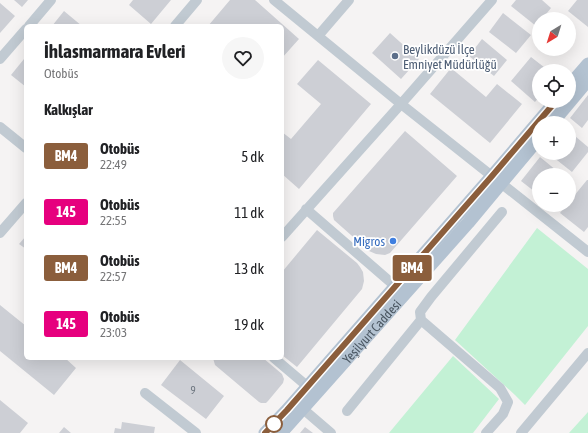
<!DOCTYPE html>
<html lang="tr">
<meta charset="utf-8">
<style>
:root{--surface:#fff;--page:#f6f6f6;--text:#202124;--muted:#757577}
body{margin:0;font-family:"Asap Condensed",sans-serif;background:var(--page);color:var(--text);height:100vh;display:flex;flex-direction:column;font-size:15px;white-space:nowrap}
*{box-sizing:border-box;margin:0}
p{font-size:13px;color:var(--muted)}
.icon{flex:none;width:22px;height:22px;fill:none;stroke:currentColor;stroke-width:2;stroke-linecap:round;stroke-linejoin:round}
.map{position:relative;flex:1;overflow:hidden}
.details{position:absolute;left:24px;top:24px;width:260px;height:336px;display:flex;flex-direction:column;background:var(--surface);border-radius:6px;box-shadow:0 4px 16px #0002}
.details>*{flex:none}
.badge{padding:0 8px;border-radius:3px;font-size:14px;line-height:26px}
.needle{width:26px;rotate:218deg}
.tools{position:absolute;left:532px;top:12px;display:grid;gap:8px}
.tools a{display:grid;place-items:center;width:44px;height:44px;border-radius:50%;background:var(--surface);box-shadow:0 4px 16px #0002;font-size:20px}
.map>.badge{position:absolute;translate:-50% -50%;box-shadow:0 0 0 2px #fff}
h2{padding:0 20px;font-size:15px;line-height:36px}
.round{display:grid;place-items:center;flex:none;width:42px;height:42px;border-radius:21px;background:var(--page)}
.summary{display:flex;align-items:center;justify-content:space-between;height:68px;padding:0 20px}
h1{font-size:19px;font-weight:700;line-height:30px}
ul{padding:0;list-style:none}
li{display:flex;align-items:center;gap:12px;height:56px;padding:0 20px}
li div{flex:1}
li b{display:block;font-size:15px}
li em{font-style:normal}
li .badge{min-width:44px;font-weight:700;text-align:center}
.map>svg:first-child{display:block}
</style>
<div class="map">
<svg width="588" height="433" viewBox="0 0 588 433">
<rect width="100%" height="100%" fill="#f5f3f3"/>
<path fill="#c3f1d5" d="M537,228L588,269V326L525,405L515,395L455,340Z
M453,356L499,399L473,433H389Z
M588,412V433H569Z"/>
<path fill="#cdcfd5" d="M14,0H28L22,7Z
M133,0H171L151,24L129,5Z
M230,0H255L299,39L282,58V26H208Z
M516,0H542L551,8L542,19H539V23L536,26L511,6Z
M577,0H588V27L568,11Z
M0,3L15,16L0,33Z
M64,11L82,26H52Z
M503,13L531,35L516,53L489,32Z
M390,33L419,59L401,79L372,53Z
M482,39L507,60L494,76L469,56Z
M531,57L549,71H539V97L535,102L511,81Z
M24,59L26,61V87L11,75Z
M318,60L371,104L299,189L282,174V132L291,139L321,104L297,84Z
M451,68L486,97L497,84L522,104L490,143L430,94Z
M588,95V120L582,128L570,118Z
M405,131L457,176L390,253L385,255L376,254L369,251L334,220L333,216V213Z
M569,131L588,147V152L572,172L548,153H569Z
M540,157L562,175H539V195L521,181Z
M587,180H588V227L584,232L560,213L566,205H569V202Z
M317,230L357,263L360,267L363,272L364,281L362,289L297,367L282,355V272Z
M26,236V249L19,244Z
M0,305L26,326V358H65L76,368L54,395L0,351Z
M213,358H263L282,374L284,379L283,383L268,401L266,403H261L259,402L215,365Z
M180,360L224,396L206,419L161,385Z
M0,400L28,423L20,433H0Z
M122,422L155,427L154,433H114L115,428L121,429Z
M64,427L71,433H59Z
M305,427L313,433H300Z"/>
<g fill="none" stroke-linecap="round" stroke-linejoin="round">
<path stroke="#c1cad2" stroke-width="10" d="M274,0L318,36L401,104L588,252
M29,26L51,0
M175,26L197,0
M318,36L349,0
M0,59L26,29
M0,127L26,148
M306,209L395,286
M0,233L26,203
M282,237L401,104L492,0
M421,320L420,312L431,297L502,212
M274,358L307,386
M145,393L196,433
M303,409L331,433
M347,411L421,320L500,388L508,402L503,414L486,433
M521,433L588,353"/>
<g stroke="#b3c2d1" stroke-width="13">
<path d="M569,86L588,64"/>
<path d="M552,123L588,80"/>
<path d="M265,433L287,410L492,176L556,101"/>
<path id="s1" d="M281,433L468,223L539,138"/>
</g>
</g>
<g fill="none" stroke-linecap="round" stroke-linejoin="round">
<g stroke="#fff" stroke-width="9">
<path id="line" d="M265,433L287,410L492,176L556,101"/>
</g>
<use href="#line" stroke="#8b5e3c" stroke-width="6"/>
</g>
<circle fill="#5c6f8a" stroke="#fff" stroke-width="1.5" cx="395" cy="56" r="4"/>
<circle fill="#3f7fe0" stroke="#fff" stroke-width="1.5" cx="393" cy="241" r="4"/>
<circle fill="#fff" stroke="#8b5e3c" stroke-width="2" cx="274" cy="424" r="8"/>
<g text-anchor="middle" dominant-baseline="central" stroke-width="3.5" stroke-linejoin="round" paint-order="stroke">
<g font-size="11" fill="#6b747e">
<text x="193" y="390">9</text>
</g>
<g font-size="13" fill="#4e5e75" stroke="#fff" text-anchor="start">
<text x="403" y="49">Beylikdüzü İlçe<tspan x="403" dy="15">Emniyet Müdürlüğü</tspan></text>
</g>
<g font-size="13" fill="#366cbe" stroke="#fff" text-anchor="end">
<text x="385" y="241">Migros</text>
</g>
<g font-size="13" fill="#4a5661" stroke="#fff">
<text stroke="none"><textPath href="#s1" startOffset="136">Yeşilyurt Caddesi</textPath></text>
</g>
</g>
</svg>
<div class="tools">
<a><svg class="needle" viewBox="-14 -14 28 28"><path d="M0-13l5 13h-10z" fill="#e53935"/><path d="M0 13l5-13h-10z" fill="#757577"/></svg></a>
<a><svg class="icon" aria-label="locate" viewBox="0 0 24 24"><circle cx="12" cy="12" r="6"/><path d="M12 2v4M12 18v4M2 12h4M18 12h4"/></svg></a>
<a>+</a>
<a>−</a>
</div>
<b class="badge" style="left:412px;top:268px;background:#8b5e3c;color:#fff">BM4</b>
<section class="details">
<div class="summary"><div><h1>İhlasmarmara Evleri</h1><p>Otobüs</p></div><a class="round"><svg class="icon" aria-label="heart" viewBox="0 0 24 24"><path d="M12 20l-8-8c-3-5 5-10 8-4 3-6 11-1 8 4z"/></svg></a></div>
<h2>Kalkışlar</h2>
<ul>
<li><span class="badge" style="background:#8b5e3c;color:#fff">BM4</span><div><b>Otobüs</b><p>22:49</p></div><em>5 dk</em></li>
<li><span class="badge" style="background:#e6007e;color:#fff">145</span><div><b>Otobüs</b><p>22:55</p></div><em>11 dk</em></li>
<li><span class="badge" style="background:#8b5e3c;color:#fff">BM4</span><div><b>Otobüs</b><p>22:57</p></div><em>13 dk</em></li>
<li><span class="badge" style="background:#e6007e;color:#fff">145</span><div><b>Otobüs</b><p>23:03</p></div><em>19 dk</em></li>
</ul>
</section>
</div>
